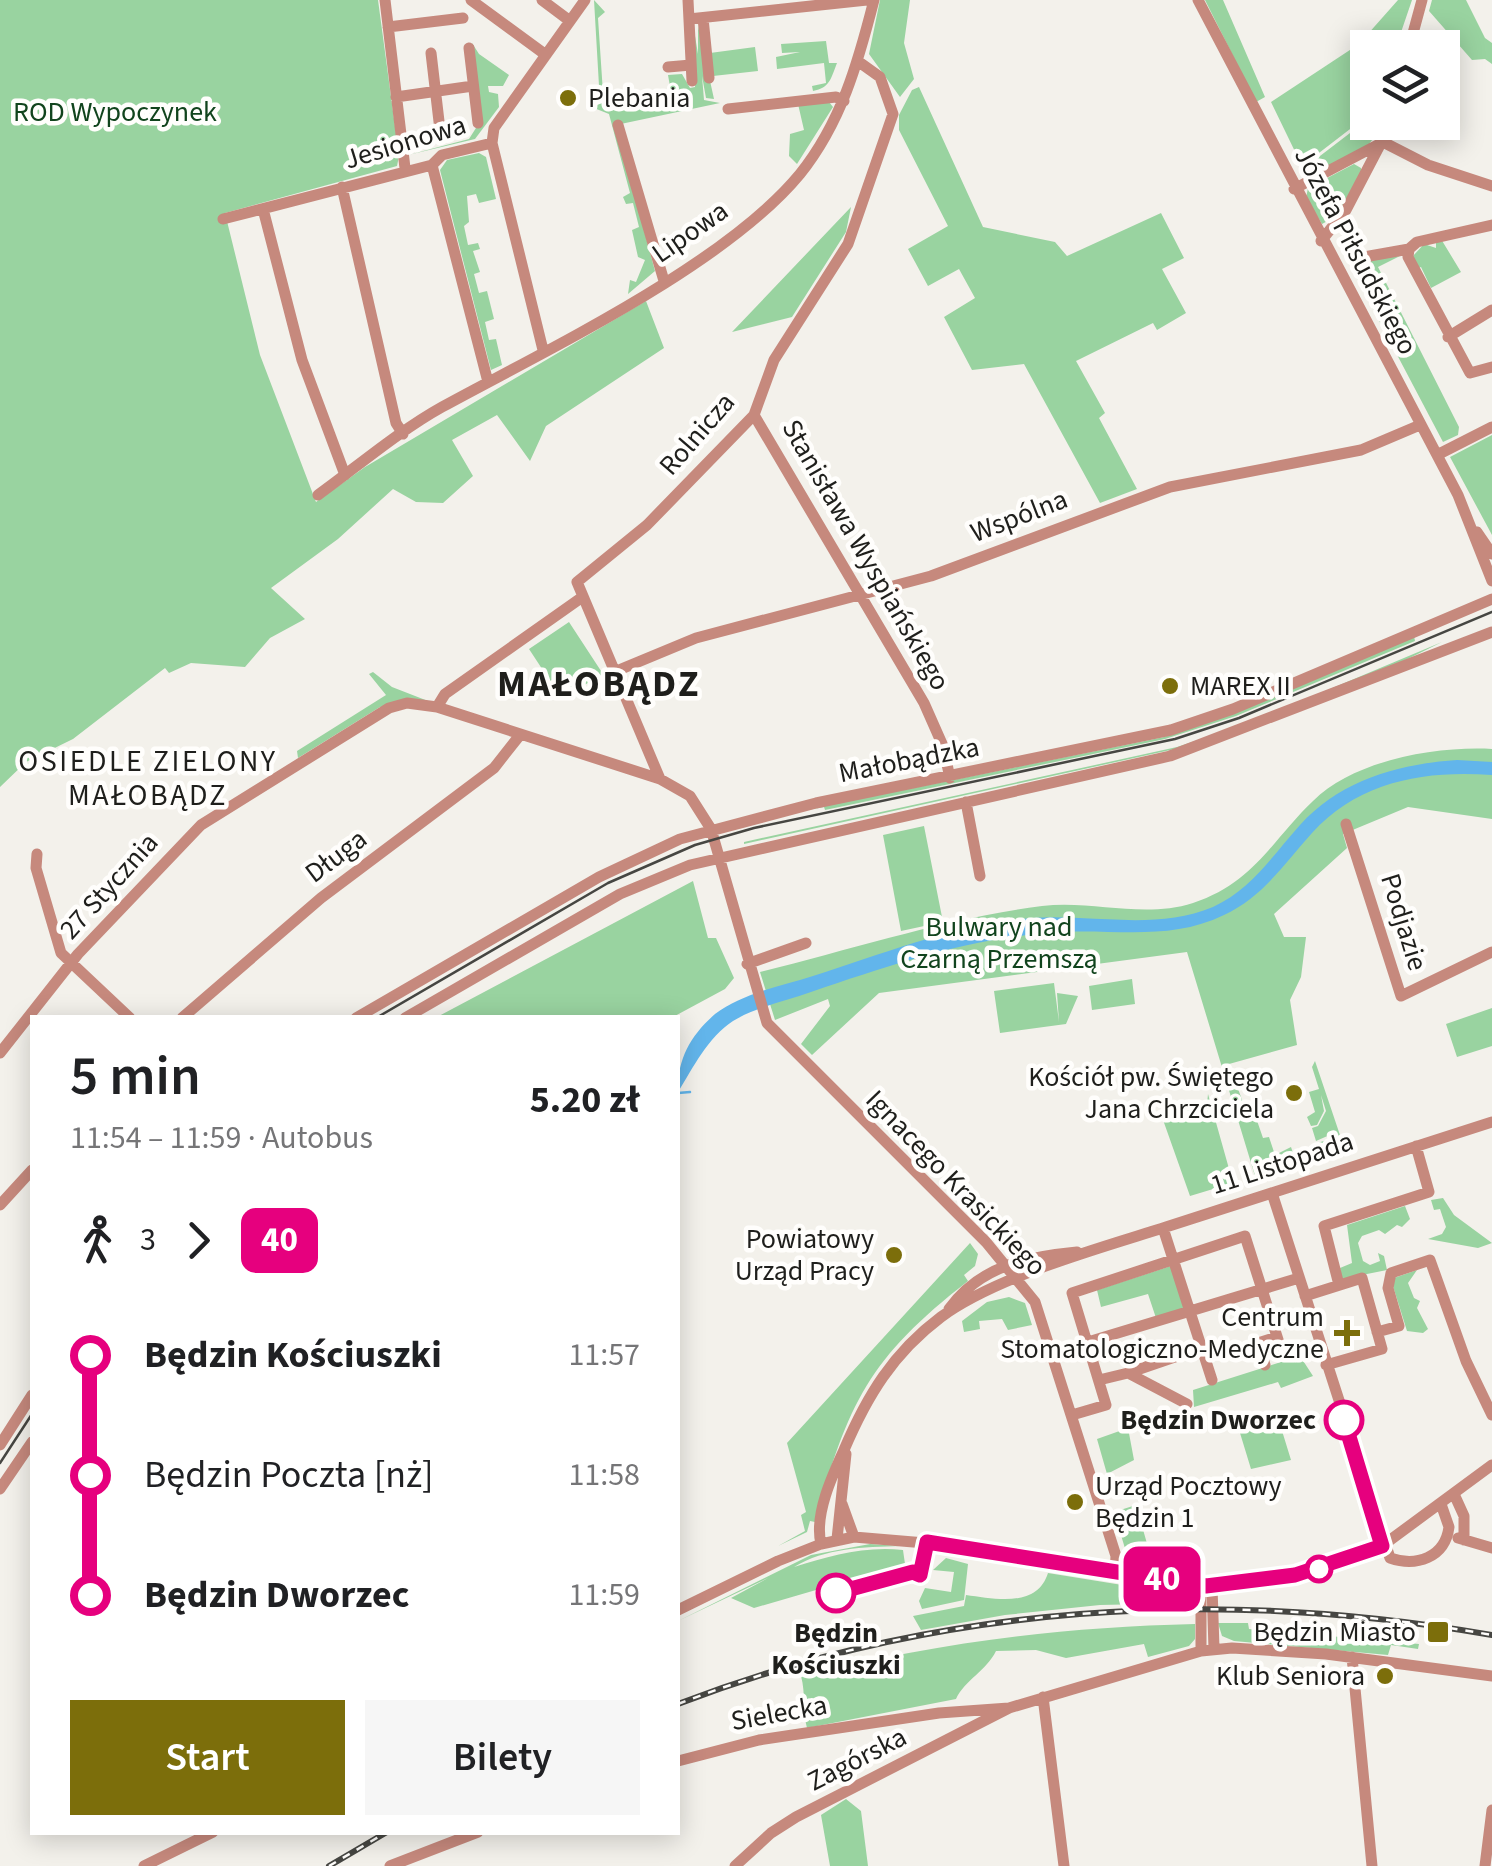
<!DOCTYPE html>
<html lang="pl">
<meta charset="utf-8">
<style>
:root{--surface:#fff;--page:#f6f6f6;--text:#202124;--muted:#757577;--accent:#7c6e0b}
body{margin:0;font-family:"Source Sans 3",sans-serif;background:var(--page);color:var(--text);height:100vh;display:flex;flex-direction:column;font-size:38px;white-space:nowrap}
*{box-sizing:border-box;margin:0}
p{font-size:32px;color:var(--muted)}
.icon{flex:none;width:55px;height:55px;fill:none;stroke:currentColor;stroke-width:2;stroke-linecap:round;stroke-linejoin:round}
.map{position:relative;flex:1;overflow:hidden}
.side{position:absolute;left:30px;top:1015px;width:650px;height:820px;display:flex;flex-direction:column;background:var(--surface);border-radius:0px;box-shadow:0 5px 25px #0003}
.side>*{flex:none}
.badge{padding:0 20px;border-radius:15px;font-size:35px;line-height:65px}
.tools{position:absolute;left:1350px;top:30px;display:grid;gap:20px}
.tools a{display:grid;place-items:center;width:110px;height:110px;border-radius:0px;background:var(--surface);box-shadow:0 5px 25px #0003;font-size:50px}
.map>.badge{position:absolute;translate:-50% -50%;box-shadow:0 0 0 5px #fff}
.legs{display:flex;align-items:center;gap:15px;height:110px;padding:0 40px;font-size:32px}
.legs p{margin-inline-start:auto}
.head{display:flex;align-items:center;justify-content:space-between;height:170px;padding:0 40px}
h1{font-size:55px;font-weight:600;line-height:75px}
.button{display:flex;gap:20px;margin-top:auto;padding:20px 40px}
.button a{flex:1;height:115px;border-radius:0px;background:var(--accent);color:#fff;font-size:40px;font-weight:600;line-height:115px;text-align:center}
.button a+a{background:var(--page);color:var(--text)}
ul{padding:0 40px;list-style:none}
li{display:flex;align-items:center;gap:35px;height:120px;font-size:38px}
li i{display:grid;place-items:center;width:15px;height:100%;margin:0 12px;background:currentColor}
li i::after{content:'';width:25px;height:25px;margin:-12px;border:8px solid;border-radius:50%;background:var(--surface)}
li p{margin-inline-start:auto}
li:first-child i{background:linear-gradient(#0000 50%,currentColor 0)}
li:last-child i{background:linear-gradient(currentColor 50%,#0000 0)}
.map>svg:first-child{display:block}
</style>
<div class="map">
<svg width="1492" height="1866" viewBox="0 0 1492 1866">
<rect width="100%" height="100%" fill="#f3f1eb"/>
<path fill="#99d3a0" d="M0,0H378L399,156L397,166L225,213L260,355L316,502L365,467L646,301L664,348L546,426L530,461L497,415L452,440L473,476L443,503L416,502L393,489L338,539L271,588L305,619L270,638L245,667L191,663L169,673L165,668L73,739L26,762L0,787Z
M594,0L605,12L598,18L603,93L618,107L672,98L668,75L682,74L690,88L695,87L693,24L698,54V26L714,99L706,98L702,76L704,100L720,103L616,125L655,271L628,294L630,280L636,282L645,260L638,257L632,230L639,227L633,203L626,204L623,197L630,193L609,114L594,108L600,103Z
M880,0H910L904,43L914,79L900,97L869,54Z
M1205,0H1223L1265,97L1256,102Z
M1398,0H1412L1396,47L1368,48L1367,116L1302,166L1271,102L1359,44Z
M1432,0H1466L1485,38L1492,43V64L1485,59L1472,60L1429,11Z
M826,41L829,63H837C831,78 830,88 813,91L812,86L826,83L824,63L777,69L776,57L800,52L782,53L781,44Z
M472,43L479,54L509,75L503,86H488L489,92L498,94L499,107L475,139L408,155L469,139L481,120Z
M755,47L758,71L713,76L710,53Z
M919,87L983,227L1055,242L1067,256L1161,213L1184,258L1162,269L1186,313L1157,330L1153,323L1076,361L1105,413L1099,418L1137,489L1100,503L1024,364L972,370L944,317L975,298L959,269L928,286L908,249L948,226L899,130V115L912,90Z
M829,102L833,107L797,164L789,156L790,134L804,130L798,104Z
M1367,120L1385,123L1369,144L1309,178L1303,169Z
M479,153L486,157L496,199L479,203L476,194L467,196L469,222L464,226L468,245L478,243L480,249L473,251L480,272L474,274L479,293L487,291L494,319L485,322L489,340L496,339L502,365L491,370L440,170L447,160Z
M1354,164L1361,168V175L1335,217L1322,224L1306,198L1308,188Z
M851,207L846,232L792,317L732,332Z
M1441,239L1461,272L1431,288L1421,267L1415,270L1413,256L1424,244L1436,248V240Z
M1400,256L1378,267L1459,427L1458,435L1443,442L1355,275L1352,260Z
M1492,435V535L1450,457Z
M569,622L603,674L561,699L551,684L565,673L550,681L529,649Z
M1414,636L1415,641L1236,716L1165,739L825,810L824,807L770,817L1164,737Z
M1442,642C1358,685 1265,721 1175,749L744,844V842L1177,747L1249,723Z
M373,672L392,687L428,701L380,707L298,758L297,751L386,695L369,674Z
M1492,749V819L1408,807L1343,834L1347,848L1274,914L1284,937H1306L1301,977L1290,1000L1297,1045L1229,1064L1245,1108L1254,1112L1263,1138L1269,1137L1275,1155L1291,1147L1296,1162L1255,1176L1187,952L879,993L812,1055L801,1044L830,1006L828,999L775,1020L760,972C853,949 947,918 1042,906C1093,900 1143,919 1193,903C1254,883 1271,841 1313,801C1354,760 1436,746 1492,749Z
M924,826L943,922L901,931L883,835Z
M693,881L708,938H716L734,978L725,989L673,1017H437Z
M1132,979L1135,1004L1092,1010L1089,986Z
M1054,983L1059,1022L1057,993L1078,996L1066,1024L1000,1033L994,991Z
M1492,1008V1046L1457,1057L1446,1024Z
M1315,1061L1344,1147L1321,1154L1317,1143L1334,1138L1332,1134L1316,1141L1312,1128L1318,1126L1326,1111L1321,1095L1324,1111L1317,1125L1311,1126L1307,1117L1315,1112L1309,1092L1319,1089L1312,1067Z
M1208,1094L1233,1183L1190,1196L1162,1117L1207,1104Z
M1443,1198L1454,1215L1492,1243L1478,1248L1428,1239L1442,1234L1446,1227L1440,1209L1434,1210L1431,1200Z
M1405,1206L1410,1219L1402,1227L1397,1225L1385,1234L1379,1230L1362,1236L1358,1243L1363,1261L1370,1265L1380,1261L1378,1253L1384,1256L1387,1270L1342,1279L1340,1268L1352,1263L1347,1225Z
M970,1243L978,1254L975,1266L964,1275L968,1281C869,1358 848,1403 815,1522L810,1521L807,1532L778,1546L805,1531L801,1515L806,1512L787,1443Z
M1171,1266L1185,1308L1156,1318L1148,1294L1101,1307L1097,1290Z
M1417,1270L1408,1283L1414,1298L1420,1301L1417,1308L1428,1329L1423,1333L1407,1331L1392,1283L1394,1278Z
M1009,1297L1025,1303L1032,1325L1008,1330L1002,1319L979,1321L980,1329L964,1332L962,1321L987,1302Z
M1300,1356L1313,1376L1281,1388L1278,1382L1194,1407L1193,1390Z
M1279,1421L1291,1460L1251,1469L1240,1433Z
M1128,1428L1134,1460L1107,1474L1097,1439Z
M1136,1505L1152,1561L1127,1555L1114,1512Z
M870,1544L900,1546C864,1547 825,1548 794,1567C830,1556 863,1546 903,1550L905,1564L754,1608L731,1598L768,1578L678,1621L811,1555Z
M946,1558L968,1564L964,1600L922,1609L919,1601L925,1588L951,1592L954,1572L933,1570Z
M1048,1573L1178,1594L1194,1603L1100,1605L1005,1615L921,1630L913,1616L964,1606L966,1595C996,1599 1037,1608 1048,1573Z
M1218,1623H1248L1249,1629L1419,1644L1418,1649L1391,1645L1388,1655L1234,1641L1222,1636Z
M1195,1624V1639L1189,1646L1148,1657L1144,1644L1066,1658L1036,1650L996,1651C986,1671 965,1680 956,1699L807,1728C802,1710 806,1694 801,1676C934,1644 1057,1627 1195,1624Z
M846,1799L861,1811L868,1866H830L821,1815Z"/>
<path fill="#62b5eb" d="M1457,760L1492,762V775C1425,770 1359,781 1312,833C1284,864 1263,897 1224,915C1171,941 1117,929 1060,932C973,937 894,964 811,992C786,1001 756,1007 733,1021C708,1037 693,1068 678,1092C677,1060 690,1036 715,1014C742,993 782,986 813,976C885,953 957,924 1033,918C1092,914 1156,931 1213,907C1252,889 1272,856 1300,825C1341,780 1398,764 1457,760Z"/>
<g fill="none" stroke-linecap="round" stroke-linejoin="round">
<path stroke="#62b5eb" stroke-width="2.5" d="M678,1093L690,1092"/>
<path stroke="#c6897d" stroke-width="11" d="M385,0L405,168
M471,0L546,55
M542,0L570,21
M688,0L692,81
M1198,0L1458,495L1492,581
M703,18L709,78
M689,19L867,0
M388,27L463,18
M469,48L478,123
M1409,48L1422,0
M431,53L440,130
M668,67L691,65
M396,97L473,86
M728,109L836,97L844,101
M618,125L664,281
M1383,142L1428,165L1492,186
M432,165L488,382
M342,187L396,423L403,434
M1294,189L1383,142
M263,209L302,360L345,475
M223,219L432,165L442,155L492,143
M1492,225L1417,242L1409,249L1408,257L1470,373L1492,367
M1321,241L1346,210L1392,122
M1364,257L1409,249
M1448,337L1492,310
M543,350L492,143L494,128L585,0
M754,415L924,703L943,746L950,778
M1437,455L1492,427
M318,495C358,466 399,431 442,407C548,349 725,265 800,174C841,123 858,63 874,0
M1477,532L1492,554
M614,672L696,638L931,576L1170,487L1361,450L1420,425
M437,707L445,694L581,598
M660,779L577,582L647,525L754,415L774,360L848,244L893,114L880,77L859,62
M966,802L980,876
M1346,824L1401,996L1492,952
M37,854L36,868L61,953L130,1018
M747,964L806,943
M182,1018L321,898L494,768L520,735
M356,1018L599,877L680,839L816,803L1171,730L1233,709L1492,599
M405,1018L620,894L690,865L1170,756L1492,632
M0,1053L78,954L201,825L389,708L407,703L437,707L660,779L690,796L711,829L767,1023L986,1242L1035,1302L1116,1556L1115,1571
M1272,1193L1390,1558C1416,1567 1445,1558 1449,1527L1441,1504
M0,1205L32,1170
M1163,1228L1212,1380
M1339,1285L1324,1226L1429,1192L1416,1146
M1305,1296L1362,1278L1382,1349L1326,1365
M949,1309C981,1265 1027,1257 1077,1252
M1377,1332L1399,1326L1388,1288L1391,1273L1430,1260L1466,1361L1492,1415
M1088,1342L1299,1278
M1265,1365L1258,1343L1277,1337
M1128,1373L1201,1348
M1099,1380L1128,1373L1187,1404
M1072,1415L1106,1405L1072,1293L1245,1236L1280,1346
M0,1445L32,1395
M0,1489L32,1442
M1454,1494L1464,1516V1540
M842,1504L854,1537
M1458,1538L1492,1548
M837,1539L846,1454
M821,1544C814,1515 832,1476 844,1450C867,1396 893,1353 941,1317C997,1276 1100,1248 1166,1227C1275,1192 1383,1157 1492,1122
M1201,1585V1651
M1212,1586L1214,1649
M678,1610L778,1561L821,1544L854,1537L949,1545L1206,1586L1295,1575L1382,1546L1492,1465
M1352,1657L1372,1866
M1043,1697L1064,1866
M678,1761L759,1740L939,1713L1009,1708
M144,1866L213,1832
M390,1866L478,1832
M735,1866L771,1833L796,1817L1009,1708L1201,1651L1232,1648L1326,1654L1492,1676
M1485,1866L1492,1810"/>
<path stroke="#464642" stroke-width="2.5" d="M376,1018L608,883L695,845L754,828L1175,739L1239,718L1492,612
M0,1463L32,1414"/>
<g stroke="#464642" stroke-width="6">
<path id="rail" d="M678,1704C938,1604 1218,1587 1492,1635
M329,1866L387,1832"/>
</g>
<use href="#rail" stroke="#fffefc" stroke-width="2.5" stroke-dasharray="8" stroke-linecap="butt"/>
</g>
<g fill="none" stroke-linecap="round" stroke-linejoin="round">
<g stroke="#fff" stroke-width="22">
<path id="line-1" d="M836,1593L913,1572L920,1575L927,1542L1206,1586L1295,1575L1382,1546L1344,1420"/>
</g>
<use href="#line-1" stroke="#e6007e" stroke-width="15"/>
</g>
<g fill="#7c6e0b" stroke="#fffefc" stroke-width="4">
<circle cx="568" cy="98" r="10"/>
<circle cx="1170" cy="686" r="10"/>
<circle cx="1294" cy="1093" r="10"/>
<circle cx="894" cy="1255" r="10"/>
<path d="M1342 1318h10v10h10v10h-10v10h-10v-10h-10v-10h10z"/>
<circle cx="1075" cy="1502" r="10"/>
<rect x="1426" y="1620" width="24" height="24" rx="5"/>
<circle cx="1385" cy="1676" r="10"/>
</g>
<g fill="#fff" stroke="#e6007e" stroke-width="5">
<circle cx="1344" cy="1420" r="18"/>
<circle cx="1319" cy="1569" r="12"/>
<circle cx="836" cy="1593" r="18"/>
</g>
<g text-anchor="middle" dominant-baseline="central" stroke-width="9" stroke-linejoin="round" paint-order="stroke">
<g font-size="28" fill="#1f1f1c" stroke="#fffefc" text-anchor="end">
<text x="588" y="98" text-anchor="start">Plebania</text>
<text x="1190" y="686" text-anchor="start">MAREX II</text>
<text x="1274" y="1077">Kościół pw. Świętego<tspan x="1274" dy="32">Jana Chrzciciela</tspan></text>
<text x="874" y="1239">Powiatowy<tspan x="874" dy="32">Urząd Pracy</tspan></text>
<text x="1324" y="1317">Centrum<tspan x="1324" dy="32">Stomatologiczno-Medyczne</tspan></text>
<text x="1095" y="1486" text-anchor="start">Urząd Pocztowy<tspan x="1095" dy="32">Będzin 1</tspan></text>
<text x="1416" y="1632">Będzin Miasto</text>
<text x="1365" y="1676">Klub Seniora</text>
</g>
<g font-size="28" fill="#11441d" stroke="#fffefc">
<text x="115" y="112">ROD Wypoczynek</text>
<text x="999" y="927">Bulwary nad<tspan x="999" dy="32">Czarną Przemszą</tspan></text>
</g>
<g font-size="28" fill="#1f1f1c" stroke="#fffefc">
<text transform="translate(405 142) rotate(-17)">Jesionowa</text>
<text transform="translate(690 232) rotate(-35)">Lipowa</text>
<text transform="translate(1356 251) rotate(62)">Józefa Piłsudskiego</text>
<text transform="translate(697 434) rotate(-49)">Rolnicza</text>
<text transform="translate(1019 516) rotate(-21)">Wspólna</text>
<text transform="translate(866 555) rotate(60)">Stanisława Wyspiańskiego</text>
<text transform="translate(909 760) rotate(-11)">Małobądzka</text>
<text transform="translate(336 856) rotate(-37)">Długa</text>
<text transform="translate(109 886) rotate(-48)">27 Stycznia</text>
<text transform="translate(1404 922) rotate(73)">Podjazie</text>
<text transform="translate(1282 1163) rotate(-18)">11 Listopada</text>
<text transform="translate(956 1183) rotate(46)">Ignacego Krasickiego</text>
<text transform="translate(779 1713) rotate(-10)">Sielecka</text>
<text transform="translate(857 1759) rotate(-27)">Zagórska</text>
</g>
<g font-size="28" font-weight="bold" fill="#1f1f1c" stroke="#fffefc" text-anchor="end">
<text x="1316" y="1420">Będzin Dworzec</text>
<text x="836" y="1633" text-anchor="middle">Będzin<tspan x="836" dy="32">Kościuszki</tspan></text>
</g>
<g font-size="30" letter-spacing="2.5" fill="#1f1f1c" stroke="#fffefc">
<text x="148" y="761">OSIEDLE ZIELONY<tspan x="148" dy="34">MAŁOBĄDZ</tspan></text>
</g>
<g font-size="38" font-weight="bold" letter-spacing="2.5" fill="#1f1f1c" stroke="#fffefc">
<text x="599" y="684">MAŁOBĄDZ</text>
</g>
</g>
</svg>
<div class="tools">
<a><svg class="icon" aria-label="layers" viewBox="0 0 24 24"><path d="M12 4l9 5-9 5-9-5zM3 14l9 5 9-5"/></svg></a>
</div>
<b class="badge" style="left:1162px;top:1579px;background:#e6007e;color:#fff">40</b>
<section class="side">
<div class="head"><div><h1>5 min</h1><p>11:54 – 11:59 · Autobus</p></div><b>5.20 zł</b></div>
<div class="legs"><svg class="icon" aria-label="walk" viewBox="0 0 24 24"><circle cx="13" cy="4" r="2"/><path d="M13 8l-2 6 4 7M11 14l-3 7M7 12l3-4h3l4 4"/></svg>3<svg class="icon" aria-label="forward" viewBox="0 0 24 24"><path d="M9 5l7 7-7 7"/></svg><b class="badge" style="background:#e6007e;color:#fff">40</b></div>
<ul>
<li><i style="color:#e6007e"></i><b>Będzin Kościuszki</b><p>11:57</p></li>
<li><i style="color:#e6007e"></i><span>Będzin Poczta [nż]</span><p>11:58</p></li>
<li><i style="color:#e6007e"></i><b>Będzin Dworzec</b><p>11:59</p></li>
</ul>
<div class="button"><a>Start</a><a>Bilety</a></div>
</section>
</div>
